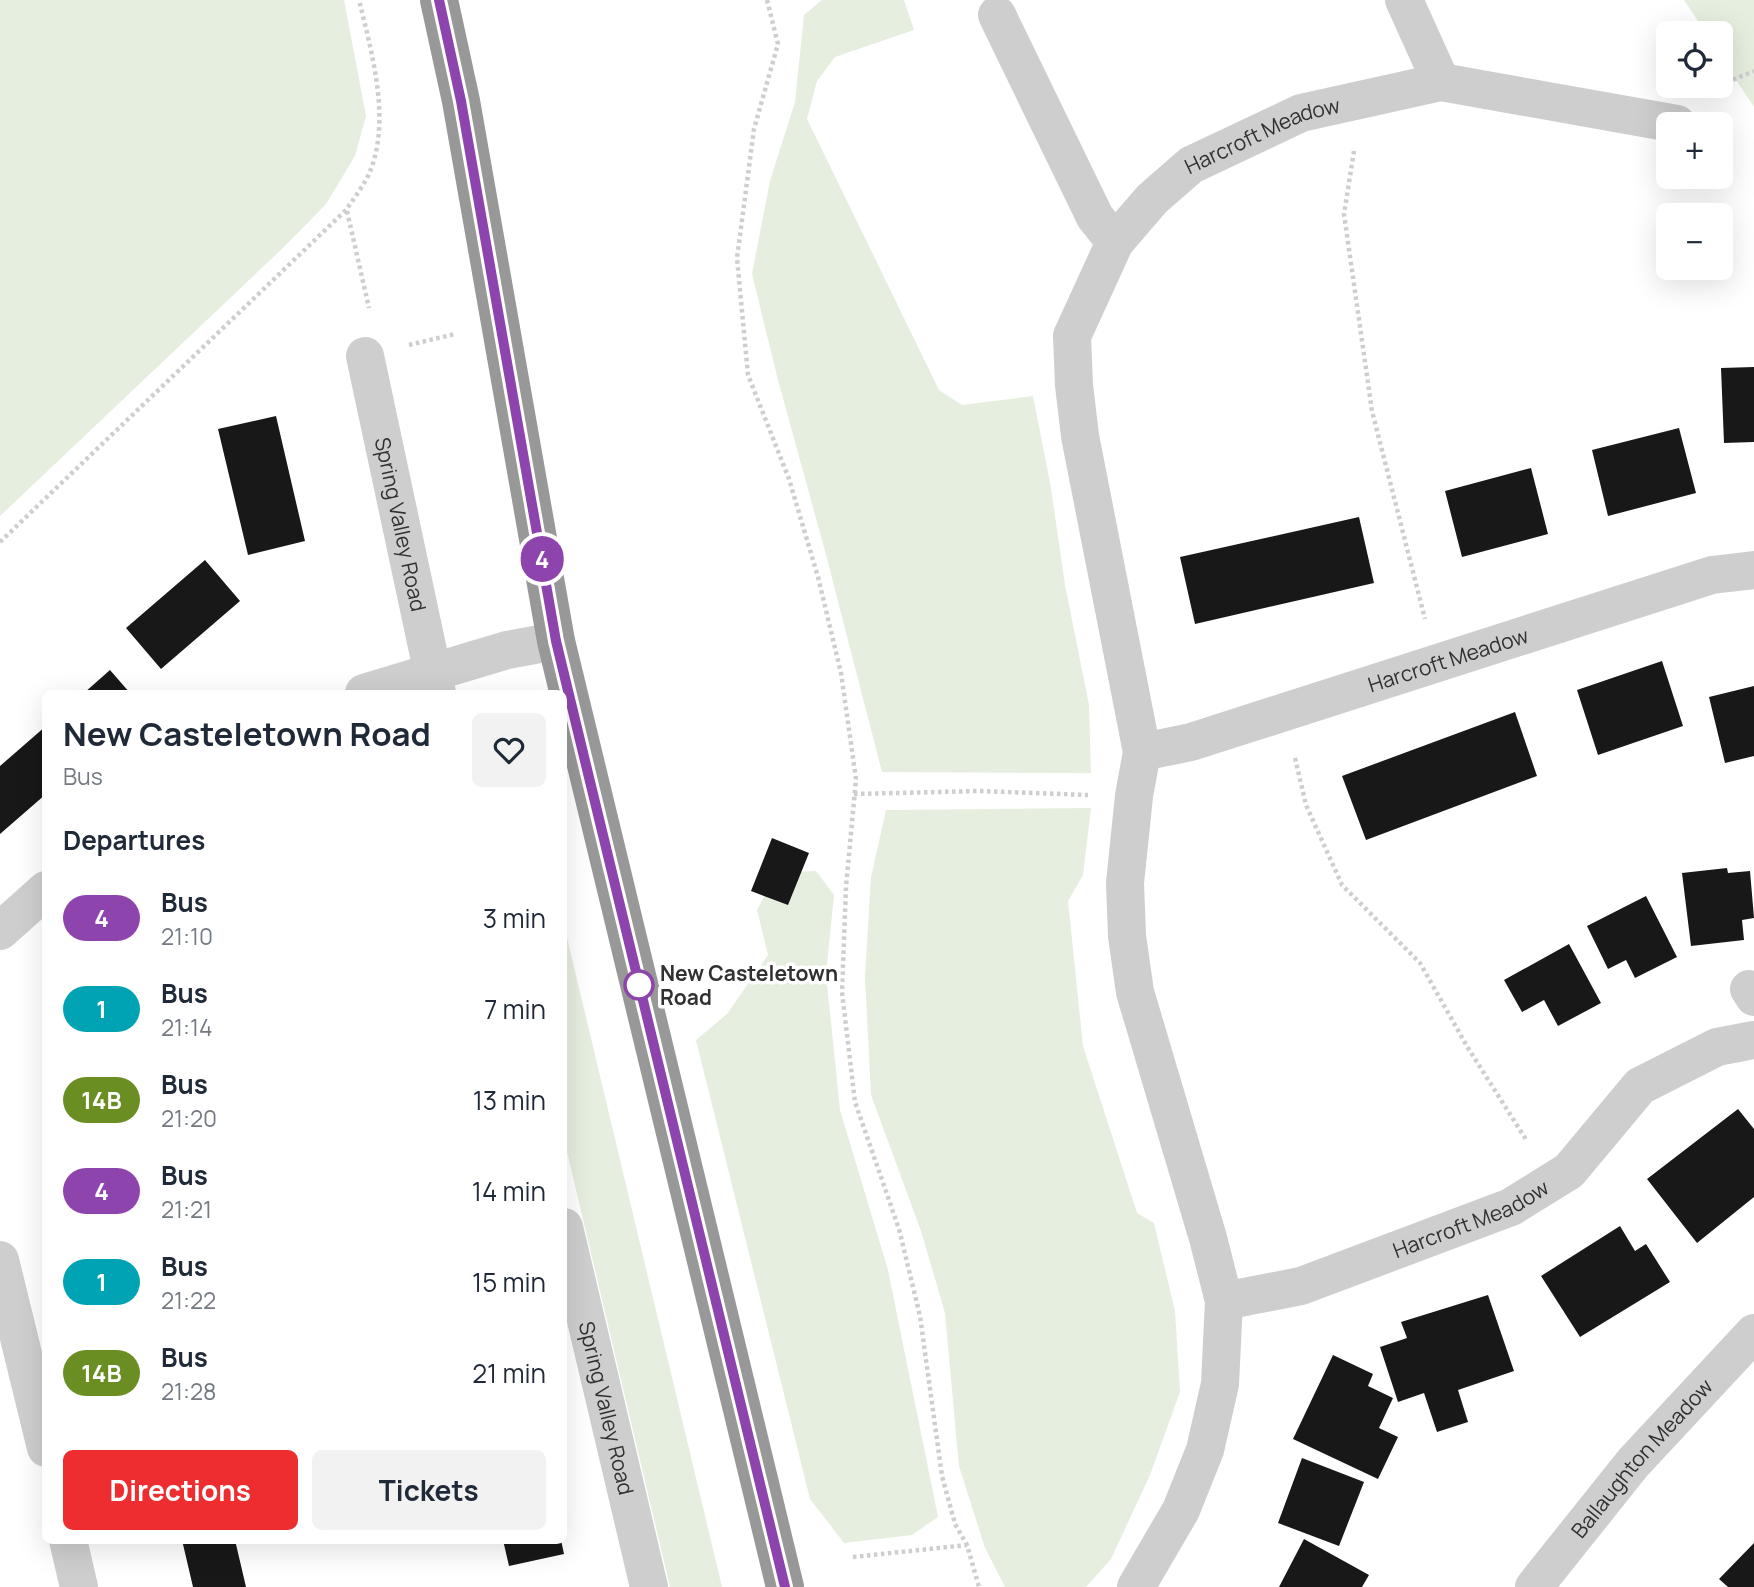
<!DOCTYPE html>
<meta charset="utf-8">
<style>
:root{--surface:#fff;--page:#f2f2f3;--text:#1f2937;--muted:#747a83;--accent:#ed2d2f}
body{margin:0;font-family:Manrope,sans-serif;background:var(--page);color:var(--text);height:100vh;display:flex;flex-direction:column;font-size:26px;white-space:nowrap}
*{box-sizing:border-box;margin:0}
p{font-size:23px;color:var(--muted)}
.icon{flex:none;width:38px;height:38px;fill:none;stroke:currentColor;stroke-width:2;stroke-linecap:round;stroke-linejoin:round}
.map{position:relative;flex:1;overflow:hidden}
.side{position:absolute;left:42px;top:690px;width:525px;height:854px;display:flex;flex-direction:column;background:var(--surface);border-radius:10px;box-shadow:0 7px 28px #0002}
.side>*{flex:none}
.badge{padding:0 14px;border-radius:23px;font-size:24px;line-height:46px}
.controls{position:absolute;left:1656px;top:21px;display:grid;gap:14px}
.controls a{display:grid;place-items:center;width:77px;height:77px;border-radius:10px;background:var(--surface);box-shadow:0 7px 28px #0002;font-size:35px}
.map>.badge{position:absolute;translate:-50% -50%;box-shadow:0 0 0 4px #fff}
h2{padding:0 21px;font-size:26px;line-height:63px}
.round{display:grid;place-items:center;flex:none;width:74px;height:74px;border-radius:10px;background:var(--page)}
.summary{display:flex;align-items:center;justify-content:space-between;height:119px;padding:0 21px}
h1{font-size:33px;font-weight:700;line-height:52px}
.action{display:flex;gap:14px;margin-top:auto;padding:14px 21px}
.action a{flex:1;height:80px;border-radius:10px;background:var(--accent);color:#fff;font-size:28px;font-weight:700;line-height:80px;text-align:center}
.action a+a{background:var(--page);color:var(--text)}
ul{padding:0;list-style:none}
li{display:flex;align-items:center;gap:21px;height:91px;padding:0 21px}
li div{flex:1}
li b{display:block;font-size:26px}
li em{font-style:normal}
li .badge{min-width:77px;font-weight:700;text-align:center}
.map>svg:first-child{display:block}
</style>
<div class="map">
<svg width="1754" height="1587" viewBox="0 0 1754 1587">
<rect width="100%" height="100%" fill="#fff"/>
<path fill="#e6eedf" d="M0,0H344L366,116L355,156L326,204L286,245L0,516Z
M822,0H904L914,30L835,57L817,81L807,119L939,390L962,405L1033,396L1051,488L1065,585L1089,705L1091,773L882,772L825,551L778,380L752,274L770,181L795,102L804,15Z
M1684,0H1754V107L1720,56V33H1706Z
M1091,808L1083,875L1068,901L1083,1046L1137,1213L1154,1223L1175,1311L1180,1392L1150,1475L1111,1559L1086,1587H1005L985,1548L959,1466L945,1313L921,1231L871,1095L865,977L871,877L886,810Z
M816,871L834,895L826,974L840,1110L888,1270L938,1517L912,1535L844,1543L810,1499L696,1040L727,1014L768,955L757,910L777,873Z
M564,925L722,1587H670L564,1139Z"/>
<path fill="#181818" d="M1754,367V442L1724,443L1721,368Z
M276,416L305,541L248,555L218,429Z
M1679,428L1696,493L1608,516L1592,450Z
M1531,468L1548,534L1462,557L1445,491Z
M1359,517L1374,583L1195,624L1180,557Z
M205,560L240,601L161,669L126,628Z
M1662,661L1683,726L1598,755L1577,690Z
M110,670L130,693H84Z
M1754,686V756L1725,763L1709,697Z
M1515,712L1537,776L1366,840L1342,776Z
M46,726V794L0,834V766Z
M772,838L809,853L788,905L751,891Z
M1727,868L1728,873L1750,871L1754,918L1742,920L1744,940L1691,946L1682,873Z
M1646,896L1677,957L1635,978L1626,960L1608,969L1587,926Z
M1569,944L1601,1003L1558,1026L1544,1000L1522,1012L1504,980Z
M1738,1109L1754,1129V1197L1697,1243L1647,1179Z
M1620,1226L1635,1251L1646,1244L1670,1282L1580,1337L1541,1276Z
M1488,1295L1514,1371L1458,1390L1468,1422L1437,1432L1424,1393L1398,1402L1380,1347L1407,1338L1401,1322Z
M1333,1355L1373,1374L1368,1386L1393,1398L1379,1428L1398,1437L1378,1479L1293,1439Z
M1302,1458L1364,1482L1339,1546L1278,1523Z
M1304,1539L1369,1575L1362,1587H1279Z
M182,1540H235L246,1587H193Z
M503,1540H561L564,1554L509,1566Z
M1754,1543V1587H1728L1719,1579Z"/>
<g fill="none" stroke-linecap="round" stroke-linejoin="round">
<path stroke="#cecece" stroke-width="4.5" stroke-dasharray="3.5 3.5" stroke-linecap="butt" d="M767,0L778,44L754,129L737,258L748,375L789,479L818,577L841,673L856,779L846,887L842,992L855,1102L899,1229L920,1316L942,1476L955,1524L967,1545L979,1587
M1720,85L1754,71
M1354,151L1344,214L1372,411L1425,619
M347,211L369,308
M409,345L455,334
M0,542L346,210C353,200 361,189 367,178C393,125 372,54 359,0
M1295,758L1306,805L1342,885L1420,963L1468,1048L1527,1141
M854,794L978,791L1088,795
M853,1557L967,1545"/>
<g stroke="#cecece" stroke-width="38">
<path d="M1404,0L1441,82"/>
<path d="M997,15L1095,217L1115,242"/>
<path id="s1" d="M365,356L437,693"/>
<path d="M364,693L507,650L556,641"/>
<path id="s2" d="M1142,752L1191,742L1712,575L1754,570"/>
<path d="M0,931L46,890"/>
<path d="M1749,989L1754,997"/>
<path id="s3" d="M564,1227L649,1587"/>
<path d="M0,1260L46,1448"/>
<path id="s4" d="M1224,1301L1301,1286L1511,1207L1569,1171L1640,1086L1717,1047L1754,1040"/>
<path d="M68,1540L79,1587"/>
<path id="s5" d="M1136,1587L1181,1510L1205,1450L1220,1384L1224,1301L1208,1238L1135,992L1127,936L1125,883L1134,796L1142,752L1080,436L1074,385L1072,336L1115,242L1152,199L1191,165L1301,113L1441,82L1677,124"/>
<path id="s6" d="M1534,1587L1633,1463L1754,1333"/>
</g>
<path stroke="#989898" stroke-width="38" d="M439,0L461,101L556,641L785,1587"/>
</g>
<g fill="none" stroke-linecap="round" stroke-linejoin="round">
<g stroke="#fff" stroke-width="16">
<path id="line" d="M439,0L461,101L556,641L785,1587"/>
</g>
<use href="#line" stroke="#8e44ad" stroke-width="10"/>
</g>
<circle fill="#fff" stroke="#8e44ad" stroke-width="3.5" cx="639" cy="985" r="14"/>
<g text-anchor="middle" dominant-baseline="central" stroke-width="7" stroke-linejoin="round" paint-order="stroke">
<g font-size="21" fill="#313131" stroke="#fff">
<text stroke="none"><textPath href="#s5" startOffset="1580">Harcroft Meadow</textPath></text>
<text stroke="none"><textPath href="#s1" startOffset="172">Spring Valley Road</textPath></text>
<text stroke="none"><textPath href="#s2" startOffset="320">Harcroft Meadow</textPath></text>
<text stroke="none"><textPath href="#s4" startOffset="261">Harcroft Meadow</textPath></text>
<text stroke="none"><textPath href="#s3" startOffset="186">Spring Valley Road</textPath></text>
<text stroke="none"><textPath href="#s6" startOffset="168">Ballaughton Meadow</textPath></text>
</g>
<g font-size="21" font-weight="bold" fill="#313131" stroke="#fff" text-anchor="start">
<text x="660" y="973">New Casteletown<tspan x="660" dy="24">Road</tspan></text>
</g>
</g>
</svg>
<div class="controls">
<a><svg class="icon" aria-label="locate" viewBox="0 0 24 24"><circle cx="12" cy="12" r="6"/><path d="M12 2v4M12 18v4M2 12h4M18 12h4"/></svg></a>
<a>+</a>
<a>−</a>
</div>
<b class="badge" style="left:542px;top:559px;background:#8e44ad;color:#fff">4</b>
<section class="side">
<div class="summary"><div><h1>New Casteletown Road</h1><p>Bus</p></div><a class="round"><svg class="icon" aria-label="heart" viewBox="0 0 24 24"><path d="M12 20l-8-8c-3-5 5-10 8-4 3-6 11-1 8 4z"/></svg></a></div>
<h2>Departures</h2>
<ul>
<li><span class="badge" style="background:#8e44ad;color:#fff">4</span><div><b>Bus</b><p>21:10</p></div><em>3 min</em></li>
<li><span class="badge" style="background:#00a3b4;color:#fff">1</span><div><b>Bus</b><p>21:14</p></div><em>7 min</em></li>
<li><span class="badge" style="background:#6b8e23;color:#fff">14B</span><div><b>Bus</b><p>21:20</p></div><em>13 min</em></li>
<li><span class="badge" style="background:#8e44ad;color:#fff">4</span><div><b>Bus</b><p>21:21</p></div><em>14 min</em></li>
<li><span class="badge" style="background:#00a3b4;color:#fff">1</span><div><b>Bus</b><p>21:22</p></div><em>15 min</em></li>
<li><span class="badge" style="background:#6b8e23;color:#fff">14B</span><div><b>Bus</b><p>21:28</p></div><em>21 min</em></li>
</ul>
<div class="action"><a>Directions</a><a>Tickets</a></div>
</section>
</div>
